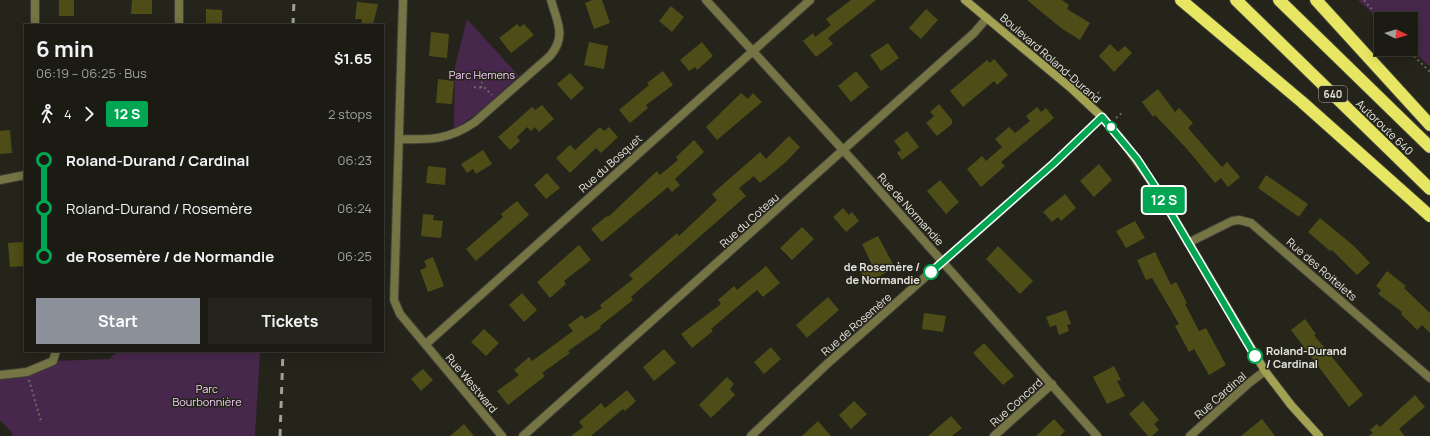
<!DOCTYPE html>
<meta charset="utf-8">
<style>
:root{--surface:#1b1b14;--page:#24241d;--text:#f1f3f6;--muted:#a0a1a0;--line:#393934;--accent:#8c9099}
body{margin:0;font-family:Manrope,sans-serif;background:var(--page);color:var(--text);height:100vh;display:flex;flex-direction:column;font-size:15px;white-space:nowrap}
*{box-sizing:border-box;margin:0}
p{font-size:13px;color:var(--muted)}
.icon{flex:none;width:22px;height:22px;fill:none;stroke:currentColor;stroke-width:2;stroke-linecap:round;stroke-linejoin:round}
.map{position:relative;flex:1;overflow:hidden}
.sheet{position:absolute;left:24px;top:24px;width:360px;height:328px;display:flex;flex-direction:column;background:var(--surface);border-radius:0px;box-shadow:0 2px 10px #0003,0 0 0 1px var(--line)}
.sheet>*{flex:none}
.badge{padding:0 8px;border-radius:3px;font-size:14px;line-height:26px}
.needle{width:26px;rotate:95deg}
.buttons{position:absolute;left:1374px;top:12px;display:grid;gap:8px}
.buttons a{display:grid;place-items:center;width:44px;height:44px;border-radius:0px;background:var(--surface);box-shadow:0 2px 10px #0003,0 0 0 1px var(--line);font-size:20px}
.map>.badge{position:absolute;translate:-50% -50%;box-shadow:0 0 0 2px #fff}
.legs{display:flex;align-items:center;gap:6px;height:44px;padding:0 12px;font-size:13px}
.legs p{margin-inline-start:auto}
.headline{display:flex;align-items:center;justify-content:space-between;height:68px;padding:0 12px}
h1{font-size:22px;font-weight:700;line-height:30px}
.primary-button{display:flex;gap:8px;margin-top:auto;padding:8px 12px}
.primary-button a{flex:1;height:46px;border-radius:0px;background:var(--accent);color:#fff;font-size:16px;font-weight:700;line-height:46px;text-align:center}
.primary-button a+a{background:var(--page);color:var(--text)}
ul{padding:0 12px;list-style:none}
li{display:flex;align-items:center;gap:14px;height:48px;font-size:15px}
li i{display:grid;place-items:center;width:6px;height:100%;margin:0 5px;background:currentColor}
li i::after{content:'';width:10px;height:10px;margin:-5px;border:3px solid;border-radius:50%;background:var(--surface)}
li p{margin-inline-start:auto}
li:first-child i{background:linear-gradient(#0000 50%,currentColor 0)}
li:last-child i{background:linear-gradient(currentColor 50%,#0000 0)}
.map>svg:first-child{display:block}
</style>
<div class="map">
<svg width="1430" height="436" viewBox="0 0 1430 436">
<rect width="100%" height="100%" fill="#24241b"/>
<path fill="#48274c" d="M1358,0H1430V67L1411,49V19H1381V21Z
M467,19L519,76L474,116L454,129L455,67Z
M118,351H260L255,436H11L13,434L0,420V375L53,361L109,359Z"/>
<path fill="#4e4d17" d="M59,0H74V16H59Z
M132,0H152V14H131Z
M592,0H602L610,23L594,29L585,3Z
M851,0H876L828,38L833,44L816,57L803,41L813,33L815,37L831,25L826,19Z
M1027,0H1062L1069,5L1067,9L1090,23L1080,40L1061,28Z
M357,2L378,4L373,25H361L362,19H355Z
M671,6L684,17L672,32L659,21Z
M206,9L222,10V25H206Z
M926,9L938,20L921,39L909,28Z
M517,24L520,27L524,24L534,35L511,53L499,38Z
M431,32L449,34L447,58L429,56Z
M589,42L608,46L604,69L584,65Z
M702,42L713,56L697,70L695,67L689,71L680,60Z
M888,43L899,58L881,71L870,55Z
M1110,44L1118,52L1125,46L1132,53L1114,72L1099,56Z
M994,59L1008,75L997,85L994,81L963,107L950,91L987,60L990,63Z
M663,71L673,85L646,105L648,108L630,123L619,110L649,85L647,83Z
M856,71L869,87L851,102L838,86Z
M570,73L584,88L571,100L557,84Z
M438,79L454,81L452,104L436,103Z
M1158,89L1175,112L1179,108L1193,123L1188,128L1222,167L1227,162L1240,177L1228,187L1221,178L1215,183L1187,149L1155,115L1153,117L1142,102Z
M741,93L748,99L753,93L762,102L717,140L706,127Z
M939,104L952,120V124L937,136L926,123L934,116L930,112Z
M542,105L554,119L539,132L535,127L531,131L527,127L517,137L520,141L510,150L498,137L532,107L535,110Z
M1037,107L1041,112L1046,108L1054,118L1001,162L1005,166L981,187L967,169L982,156L986,161L1002,147L995,139L1009,127L1015,133L1030,121L1026,116Z
M600,127L604,131L609,127L618,137L601,153L596,148L570,173L556,158L570,145L575,150Z
M10,130L12,153L0,154V131Z
M907,131L919,147L902,160L897,153L901,150L894,141Z
M789,136L800,147L786,162L760,183L754,176L739,188L746,196L631,297L633,300L600,326L601,328L568,351L570,353L542,373L545,376L508,405L497,391L519,375L514,370L529,357L532,361L573,331L568,325L582,315L585,319L602,308L600,305L633,279L629,275L677,233L679,236L717,200L712,194L760,152L766,159Z
M694,140L704,152L675,179L680,185L672,192L668,187L602,242L591,229L607,216L608,217L657,171L660,175L678,160L676,157Z
M483,150L492,164L476,174L473,169L467,173L461,164Z
M1099,164L1112,180L1094,197L1080,181Z
M428,166L446,168L445,185L426,183Z
M547,173L560,188L546,199L534,185Z
M1266,175L1308,204L1299,217L1258,188Z
M940,180L959,202L946,214L927,191Z
M1065,194L1076,208L1061,221L1058,217L1052,222L1043,212Z
M517,201L529,215L476,261L466,249L503,217L501,214Z
M843,208L849,215L852,212L859,221L846,232L833,217Z
M423,214L434,215L433,220L443,221L441,238L421,236Z
M1320,218L1354,246L1370,263L1357,275L1332,250L1330,251L1308,232Z
M1135,221L1145,238L1126,248L1116,231Z
M802,227L814,239L792,260L780,248Z
M878,236L895,268L866,283L861,273L873,267L862,244Z
M23,242L25,266L10,267L8,243Z
M579,245L591,260L564,281L566,284L550,298L537,282Z
M998,246L1033,281L1020,294L986,259Z
M1155,252L1171,285L1176,282L1187,303L1185,304L1199,331L1206,328L1226,365L1209,375L1194,349L1189,352L1175,326L1179,324L1152,278L1146,280L1137,260Z
M433,257L444,286L428,292L420,270L427,267L424,261Z
M766,266L780,283L763,297L757,290L711,329L713,331L692,348L681,334L721,304L718,300L734,286L737,290Z
M1387,271L1406,286L1404,288L1430,313V333L1422,325L1417,330L1401,314L1402,312L1378,294L1381,290L1376,286Z
M522,293L537,310L524,322L509,305Z
M828,297L839,310L807,338L796,325Z
M1066,310L1071,324L1067,325L1069,331L1059,335L1056,325L1050,327L1046,317Z
M924,313L946,316L943,332L922,329Z
M1305,319L1316,334L1314,335L1363,395L1349,407L1291,330Z
M484,329L499,343L486,356L471,342Z
M984,343L1014,376L1003,385L973,353Z
M771,347L781,359L764,374L754,362Z
M664,349L676,363L654,381L643,367Z
M1114,366L1121,380L1117,381L1125,396L1107,404L1093,377Z
M423,369L433,380L421,391L411,379Z
M727,377L734,384L730,389L735,395L711,418L699,405Z
M627,390L636,401L625,411L623,409L591,436H571L583,427L579,422L601,403L605,408Z
M1415,395L1425,407L1399,429L1405,436H1369L1373,433L1370,430L1377,424L1380,427Z
M854,401L867,414L851,429L839,415Z
M1143,401L1159,420L1154,424L1159,430L1152,436H1148L1129,414Z
M951,416L962,428L952,436H928Z
M1054,419L1065,431L1060,436H1036Z
M1262,419L1275,436H1241Z
M818,421L831,436H802Z
M464,424L474,436H450Z"/>
<g fill="none" stroke-linecap="round" stroke-linejoin="round">
<g stroke="#3f3f37" stroke-width="10">
<path id="street" d="M35,0V25
M403,0L394,300L400,314L502,436
M706,0L854,162L1097,436
M179,25V0
M399,139C430,140 449,140 475,122L550,56C567,36 557,22 551,0
M0,180L25,175
M1188,243L1232,221L1239,220L1251,223L1430,378
M426,344L810,0
M0,375L27,372L53,361L56,351
M523,436L974,33L987,18
M751,436L827,364L1053,164L1102,117
M994,436L1052,384
M1190,436L1249,383L1265,371"/>
</g>
<g stroke="#3f3f37" stroke-width="10">
<path id="secondary" d="M965,0L1072,89L1102,117L1121,139L1156,188L1265,371L1291,405L1319,436"/>
</g>
<g stroke="#3f3f37" stroke-width="14">
<path id="highway" d="M1181,0L1302,102L1430,216
M1236,0L1430,189
M1279,0L1430,147
M1316,0L1430,125"/>
</g>
<path stroke="#6a6a62" stroke-width="2" stroke-dasharray="2 3" stroke-linecap="butt" d="M1364,0L1381,20
M1407,49L1430,72
M474,87L485,88L492,95
M481,88L482,82
M1094,97L1100,91
M1116,118L1122,113
M29,380L41,421"/>
<use href="#street" stroke="#747444" stroke-width="8"/>
<use href="#secondary" stroke="#a2a252" stroke-width="8"/>
<use href="#highway" stroke="#e7e663" stroke-width="12"/>
<path stroke="#a0a099" stroke-width="3" stroke-dasharray="7 7" stroke-linecap="butt" d="M293,25L294,0
M280,436L283,351"/>
</g>
<g fill="none" stroke-linecap="round" stroke-linejoin="round">
<g stroke="#fff" stroke-width="9">
<path id="line-1" d="M931,272L1053,164L1102,117L1137,159L1156,188L1255,356"/>
</g>
<use href="#line-1" stroke="#00a651" stroke-width="6"/>
</g>
<g fill="#fff" stroke="#00a651" stroke-width="2">
<circle cx="1111" cy="127" r="5"/>
<circle cx="931" cy="272" r="7"/>
<circle cx="1255" cy="356" r="7"/>
</g>
<g text-anchor="middle" dominant-baseline="central" stroke-width="3" stroke-linejoin="round" paint-order="stroke">
<rect fill="#24241b" stroke="#acaca6" stroke-width="1" x="1319" y="86" width="28" height="16" rx="3"/>
<g font-size="10" font-weight="bold" fill="#e7e7e1">
<text x="1333" y="94">640</text>
</g>
<g font-size="11" fill="#e7e7e1" stroke="#24241b">
<text transform="translate(1051 58) rotate(41)">Boulevard Roland-Durand</text>
<text transform="translate(1385 127) rotate(44)">Autoroute 640</text>
<text transform="translate(610 163) rotate(-42)">Rue du Bosquet</text>
<text transform="translate(911 209) rotate(48)">Rue de Normandie</text>
<text transform="translate(749 220) rotate(-42)">Rue du Coteau</text>
<text transform="translate(1322 269) rotate(41)">Rue des Roitelets</text>
<text transform="translate(856 324) rotate(-41)">Rue de Rosemère</text>
<text transform="translate(472 383) rotate(50)">Rue Westward</text>
<text transform="translate(1220 395) rotate(-41)">Rue Cardinal</text>
<text transform="translate(1016 402) rotate(-42)">Rue Concord</text>
</g>
<g font-size="11" fill="#f4ccf8" stroke="#24241b">
<text x="482" y="74">Parc Hemens</text>
<text x="207" y="388">Parc<tspan x="207" dy="13">Bourbonnière</tspan></text>
</g>
<g font-size="11" font-weight="bold" fill="#e7e7e1" stroke="#24241b" text-anchor="end">
<text x="920" y="266">de Rosemère /<tspan x="920" dy="13">de Normandie</tspan></text>
<text x="1266" y="350" text-anchor="start">Roland-Durand<tspan x="1266" dy="13">/ Cardinal</tspan></text>
</g>
</g>
</svg>
<div class="buttons">
<a><svg class="needle" viewBox="-14 -14 28 28"><path d="M0-13l5 13h-10z" fill="#e53935"/><path d="M0 13l5-13h-10z" fill="#a0a1a0"/></svg></a>
</div>
<b class="badge" style="left:1164px;top:200px;background:#00a651;color:#fff">12 S</b>
<section class="sheet">
<div class="headline"><div><h1>6 min</h1><p>06:19 – 06:25 · Bus</p></div><b>$1.65</b></div>
<div class="legs"><svg class="icon" aria-label="walk" viewBox="0 0 24 24"><circle cx="13" cy="4" r="2"/><path d="M13 8l-2 6 4 7M11 14l-3 7M7 12l3-4h3l4 4"/></svg>4<svg class="icon" aria-label="forward" viewBox="0 0 24 24"><path d="M9 5l7 7-7 7"/></svg><b class="badge" style="background:#00a651;color:#fff">12 S</b><p>2 stops</p></div>
<ul>
<li><i style="color:#00a651"></i><b>Roland-Durand / Cardinal</b><p>06:23</p></li>
<li><i style="color:#00a651"></i><span>Roland-Durand / Rosemère</span><p>06:24</p></li>
<li><i style="color:#00a651"></i><b>de Rosemère / de Normandie</b><p>06:25</p></li>
</ul>
<div class="primary-button"><a>Start</a><a>Tickets</a></div>
</section>
</div>
